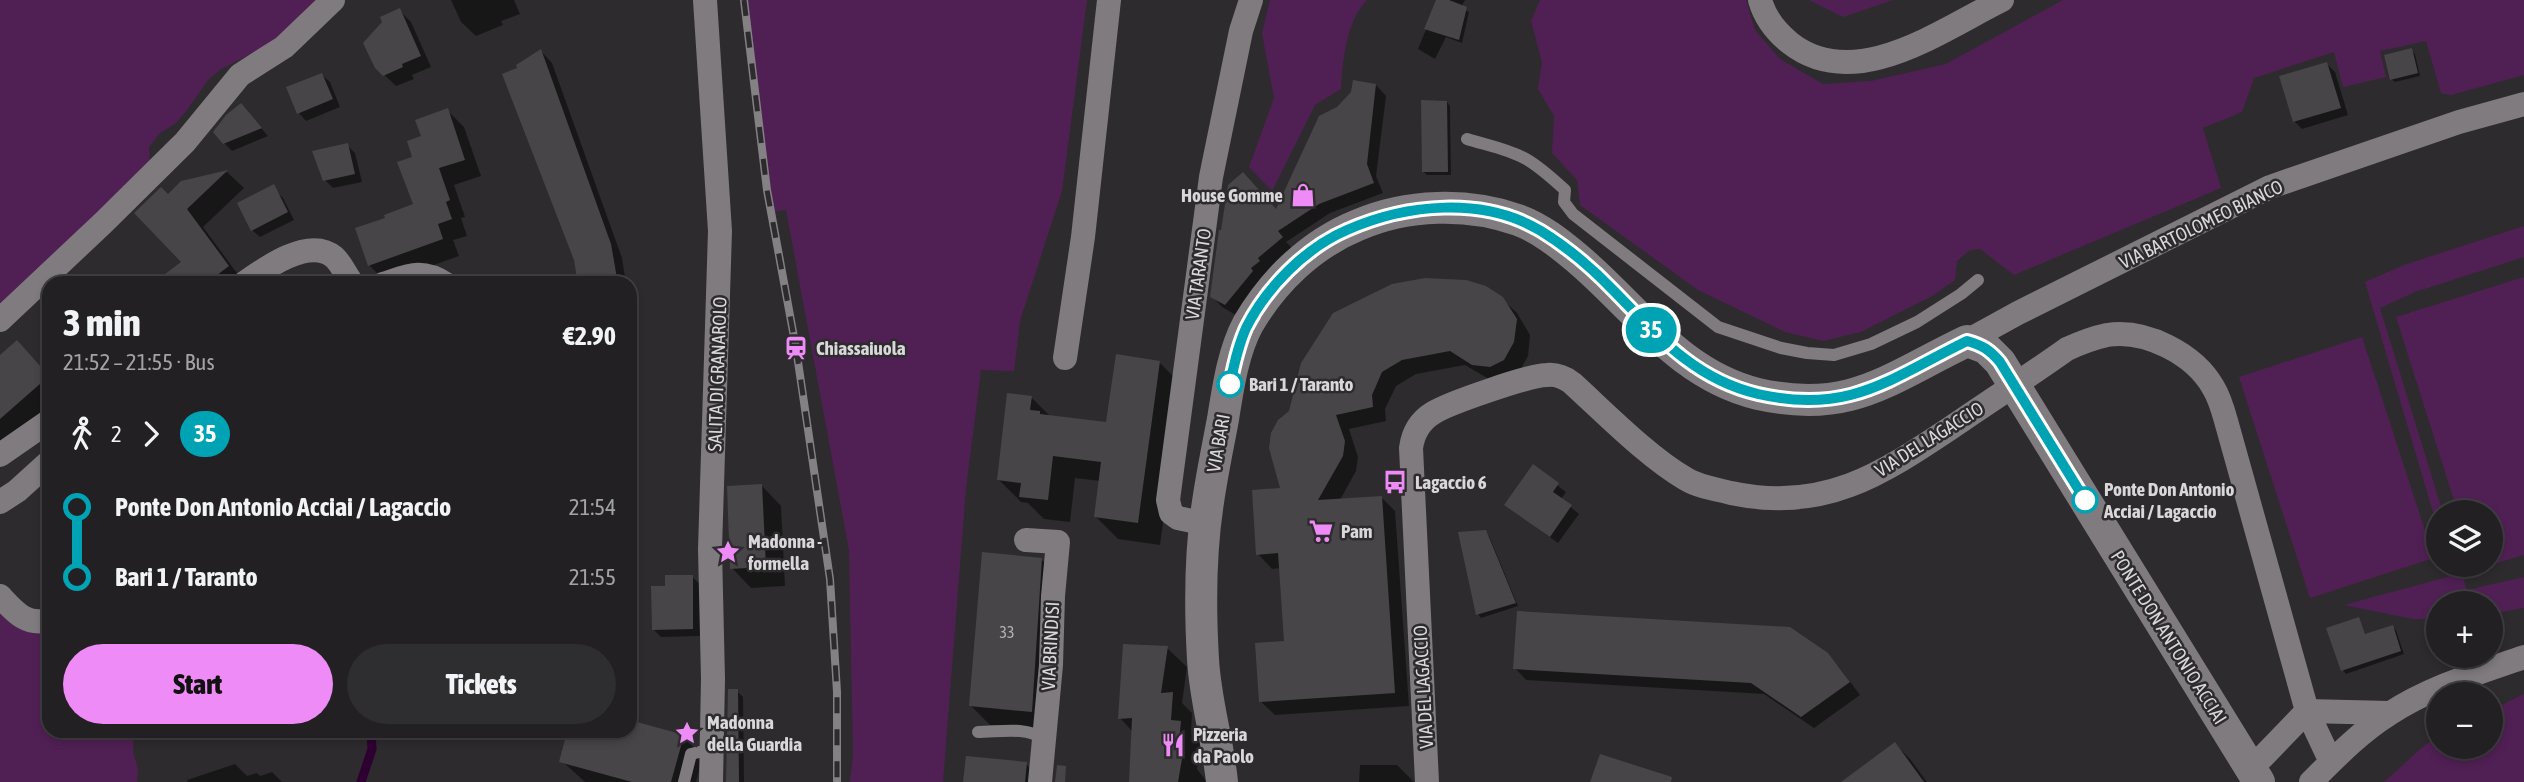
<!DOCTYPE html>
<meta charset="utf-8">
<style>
:root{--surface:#222022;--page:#2e2d2f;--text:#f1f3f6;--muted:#a2a3a5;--line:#3f3e40;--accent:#ef8bf6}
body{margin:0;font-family:"Asap Condensed",sans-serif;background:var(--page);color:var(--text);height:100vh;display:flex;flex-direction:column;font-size:26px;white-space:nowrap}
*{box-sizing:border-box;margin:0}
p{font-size:23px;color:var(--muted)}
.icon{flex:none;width:38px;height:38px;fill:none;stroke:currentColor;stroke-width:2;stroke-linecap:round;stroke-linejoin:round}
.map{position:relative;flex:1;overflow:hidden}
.panel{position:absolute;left:42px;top:276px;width:595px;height:462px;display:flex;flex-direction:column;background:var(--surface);border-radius:21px;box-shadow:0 4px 10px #0003,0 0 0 2px var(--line)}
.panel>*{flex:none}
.badge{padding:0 14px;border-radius:23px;font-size:24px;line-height:46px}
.fabs{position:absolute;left:2426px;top:500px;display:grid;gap:14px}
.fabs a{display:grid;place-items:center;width:77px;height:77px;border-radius:50%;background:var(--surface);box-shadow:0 4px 10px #0003,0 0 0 2px var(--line);font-size:35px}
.map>.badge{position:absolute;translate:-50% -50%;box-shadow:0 0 0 4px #fff}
.legs{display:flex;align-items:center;gap:10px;height:77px;padding:0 21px;font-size:23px}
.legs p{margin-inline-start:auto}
.summary{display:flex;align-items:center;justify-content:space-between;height:119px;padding:0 21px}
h1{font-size:38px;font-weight:800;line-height:52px}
.primary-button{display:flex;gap:14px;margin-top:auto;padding:14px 21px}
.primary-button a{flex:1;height:80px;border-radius:42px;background:var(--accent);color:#111;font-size:28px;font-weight:800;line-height:80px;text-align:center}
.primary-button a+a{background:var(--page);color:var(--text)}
ul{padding:0 21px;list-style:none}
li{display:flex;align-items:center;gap:24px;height:70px;font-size:26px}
li i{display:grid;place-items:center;width:10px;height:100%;margin:0 9px;background:currentColor}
li i::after{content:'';width:18px;height:18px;margin:-9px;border:5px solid;border-radius:50%;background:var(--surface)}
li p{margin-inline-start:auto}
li:first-child i{background:linear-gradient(#0000 50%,currentColor 0)}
li:last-child i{background:linear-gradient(currentColor 50%,#0000 0)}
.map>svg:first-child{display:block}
</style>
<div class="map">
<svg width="2524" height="782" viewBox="0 0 2524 782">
<rect width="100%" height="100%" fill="#2e2b2e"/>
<path fill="#502054" d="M0,0H328L294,32L221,69L208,80L187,110L176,123L160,133L149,147L150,164L0,307Z
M741,0H1087L1062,191L1020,321L1014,371L981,370L966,488L943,782H850L853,756L849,550L786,210L770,212Z
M1270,0H1367C1347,19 1342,62 1341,89L1315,105L1272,191L1249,167L1274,98L1262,33Z
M1540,0H1746L1755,30L1780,59L1823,84L1871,81L1946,64L2063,0H2524V75L2451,95L2441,93L2426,41L2380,51L2386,77L2343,87L2334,52L2254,78L2242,112L2203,128L2221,188L2014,275L1980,249L1970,250L1957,261L1955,280L1932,296L1861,332L1823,341L1785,332L1698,290L1580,205L1577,180L1552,153L1554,116L1538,89L1542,62L1531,21Z
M1809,0H1893L1843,17Z
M2524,226V257L2415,292L2380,308L2443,513H2438V529L2365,282L2404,265Z
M2524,277V555L2490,565V513H2458L2396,317Z
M2362,337L2434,558L2310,598L2239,377Z
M2448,565H2459L2467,590L2524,577V608L2490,614V604H2438V619H2413L2344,605L2451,576Z
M0,614C14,628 29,636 49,630V732H134L133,752L138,769L137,782H0Z
M2524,694V782H2384L2426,744L2438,738V747H2490V711Z"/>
<path fill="#0007" d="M451,0H514L520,14L501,21L503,25L476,36L461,22Z
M1438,0H1465L1461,7L1469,12L1462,43L1446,37L1435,59L1418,49Z
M399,10L411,22L431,67L412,75L414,79L396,86L376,67Z
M2411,50L2415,54L2420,76L2395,82L2391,79Z
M541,51L552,63L622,258L626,284H579L575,259L519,69Z
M2327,64L2335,72L2348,115L2302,129L2294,121Z
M322,75L330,82L340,107L306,121L299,113Z
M1376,85L1386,96L1376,176L1383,193L1330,213L1286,242L1292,248L1267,270L1269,272L1236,315L1222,307L1212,296Z
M1447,102L1450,106L1451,175H1427L1424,172Z
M447,110L464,127L481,176L454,185L465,217L461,218L467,236L453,240L459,256L386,282L369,265L387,219L415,206L414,158L423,137Z
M248,113L268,136L232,151L224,143Z
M347,145L355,153L362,182L333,188L325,180Z
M227,172L244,188L203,227L245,284H162L184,262L168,196L182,183Z
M275,190L283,198L294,220L260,237L252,230Z
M1502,299L1517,313L1530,335L1528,356L1518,374L1505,380L1487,378L1465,365L1416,374L1396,386L1385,409L1386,421L1349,429L1358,457L1356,471L1340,500L1381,497L1395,511L1409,706L1275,715L1260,701L1286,643L1281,568L1272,569L1258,554L1282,490L1272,434Z
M0,358L36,362L49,376V413L0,456Z
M1159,362L1182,385L1160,545L1118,539L1095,516L1100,481L1075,478L1070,522L1044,519L1028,503L1021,502L998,479L1031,397L1051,417L1108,424Z
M1533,467L1566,492L1561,499L1579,514L1558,543L1506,505Z
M762,486L781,506L785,586L751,588L732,568Z
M1486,532L1489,536L1518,606L1481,618L1478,614Z
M1041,559L1060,579L1051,731L990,725L971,706Z
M692,577L700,584V636L661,637L653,629L667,588Z
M2358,619L2366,636L2392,627L2396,630L2404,654L2346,674L2343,670Z
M1167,648L1187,667L1182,703L1192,713L1191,733L1200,742L1197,769L1207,782H1131L1133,732L1120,718Z
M1827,654L1839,667L1860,695L1814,728L1764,694L1526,680L1515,668Z
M737,691L743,697L744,782H728Z
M630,722L683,737L703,756L696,782H585L563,762L569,732H630Z
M1895,744L1910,759L1927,782H1844Z
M235,764L247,776L257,773L260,776L272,772L282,782H188L187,780Z
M1026,764L1044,782H965Z
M1360,765H1397L1414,782H1359Z"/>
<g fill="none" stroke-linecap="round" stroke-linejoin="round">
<path stroke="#2e0032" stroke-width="9" d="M361,782L372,749L371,732"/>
</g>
<path fill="#484549" d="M1436,0H1449L1467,7L1459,40L1424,29Z
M400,8L421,56L402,64L403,67L383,76L375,68L363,43L382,22L380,17Z
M2412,48L2418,73L2390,80L2384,55Z
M541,49L611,244L618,284H578L574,260L502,74L517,68L516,65Z
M2327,62L2341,108L2293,122L2279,76Z
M322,73L333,99L297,114L286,87Z
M1353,80L1376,84L1367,164L1374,183L1319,204L1278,231L1283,237L1258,258L1260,261L1251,268L1253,271L1225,305L1210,297L1219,230H1221L1228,185L1243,172L1276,209L1319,116L1337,107L1351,92Z
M1421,100L1447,101L1448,172H1422Z
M241,103L262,128L223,144L213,132L226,115Z
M448,108L465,160L439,168L450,200L446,202L452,219L438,224L443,239L368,266L355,228L385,218L384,215L413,204L397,162L412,157L407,141L421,136L415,120Z
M348,143L355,174L323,181L312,151Z
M228,170L187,209L229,266L205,284H152L181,262L134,213L161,187L168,194L181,181Z
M274,184L288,212L251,231L237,203Z
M1425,278L1466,280L1486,286L1503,297L1517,319L1514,342L1504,360L1490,367L1472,365L1450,351L1402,360L1382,372L1372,395L1373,407L1336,415L1345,441L1343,456L1318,500L1382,496L1395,693L1259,702L1255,643L1284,641L1278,553L1256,555L1252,490L1280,488L1269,448L1271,433L1278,420L1289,411L1301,363L1333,313L1392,284Z
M17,340L49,376L0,419V355Z
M1116,354L1160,361L1138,523L1094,517L1101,462L1053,456L1048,500L1019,497L1021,483L997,480L1007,393L1032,396L1030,410L1040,411V414L1106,422Z
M1533,464L1559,483L1553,492L1572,505L1550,537L1504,505Z
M762,484L766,567L730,569L727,486Z
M1486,530L1516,603L1476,615L1458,532Z
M982,552L1042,558L1032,712L969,706Z
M665,575H693V629L652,630L651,586H665Z
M1517,611L1790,627L1828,653L1850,682L1801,717L1751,683L1513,669Z
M2359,617L2365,634L2393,625L2401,651L2341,671L2326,628Z
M1123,644L1168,646L1161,693L1173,692L1171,720L1181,721L1178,751L1183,753L1178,782H1129L1132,718L1118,719Z
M728,689H738L739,782H726Z
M630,720L684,735L671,782H632L559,762L567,732H630Z
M1895,742L1924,782H1841Z
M1600,754L1672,777L1671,782H1590Z
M966,756L1027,762L1025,782H963Z
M1057,765L1066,766L1065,782H1055Z"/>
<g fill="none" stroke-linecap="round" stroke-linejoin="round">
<path stroke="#7f7b7f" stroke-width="12" d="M1467,139C1486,145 1508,149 1526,159C1540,167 1553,179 1565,190L1564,202L1573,214L1718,327L1781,348L1807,353L1834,355L1871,344L1917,322L1961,294L1978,280
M978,732C999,732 1026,726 1043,739
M684,782L691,754L712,749"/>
<path stroke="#7f7b7f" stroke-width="24" d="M705,0L720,231L710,549L713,679L711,782
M1760,0C1765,18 1775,31 1790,43C1855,94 1941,30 2002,0
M243,284C264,269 309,236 334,257C342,264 346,276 353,284
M383,284C408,276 421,268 446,284
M0,320L103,223L185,142L240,75L284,47L333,0
M1967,341L2018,313L2270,187L2459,122L2524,104
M1065,358L1083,237L1109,0
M0,455L49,421
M0,502L17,491L49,462
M1206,524L1178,518L1171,513L1168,500L1211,177L1241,31L1251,0
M1026,540L1058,542L1053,596L1051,665L1040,782
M0,596C15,612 26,626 49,620
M2251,769L2307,711L2389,713
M1427,782L1411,448C1413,433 1420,421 1433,413C1449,403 1530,375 1547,375C1557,374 1564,377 1572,383C1605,413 1648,457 1686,479C1699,487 1716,489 1731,493C1827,514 1886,471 1961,421C1996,397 2032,374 2067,349C2080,343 2093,338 2107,335C2146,329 2194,354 2213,387C2221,400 2224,414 2228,428L2307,711L2331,762
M2311,782C2335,758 2360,732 2389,714C2430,687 2478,673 2524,657"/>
<path stroke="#7f7b7f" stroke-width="32" d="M1222,782C1218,741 1205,700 1203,659C1200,608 1200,553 1208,502C1212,474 1218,446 1223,419C1228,388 1233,352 1248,324C1273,281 1311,244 1358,225C1407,204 1467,202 1518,220C1540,228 1559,243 1578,259C1636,308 1679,375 1758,394C1851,415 1889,378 1967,341L1986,348L2000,362L2259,782"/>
<g stroke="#838183" stroke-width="8">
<path id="rail" d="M744,0L767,190L796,348L830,579L837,692V782"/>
</g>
<use href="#rail" stroke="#2e2b2e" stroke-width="5" stroke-dasharray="16" stroke-linecap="butt"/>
</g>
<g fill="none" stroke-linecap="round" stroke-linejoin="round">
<g stroke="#fff" stroke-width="16">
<path id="line-1" d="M1230,384C1234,365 1238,346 1246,328C1266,288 1305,248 1347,230C1406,204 1483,196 1541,231C1567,247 1593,269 1614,291C1658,336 1694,379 1758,394C1850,415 1889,379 1967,341C1982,345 1990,350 2000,362L2085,500"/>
</g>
<use href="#line-1" stroke="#00a3b4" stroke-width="10"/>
</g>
<defs>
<g id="shop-bare" transform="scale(1.89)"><path d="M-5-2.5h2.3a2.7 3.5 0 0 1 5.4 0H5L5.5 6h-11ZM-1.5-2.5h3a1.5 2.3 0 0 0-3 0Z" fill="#ef8bf6" stroke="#2e2b2e" stroke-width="2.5" paint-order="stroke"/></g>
<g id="station-bare" transform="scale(1.89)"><path d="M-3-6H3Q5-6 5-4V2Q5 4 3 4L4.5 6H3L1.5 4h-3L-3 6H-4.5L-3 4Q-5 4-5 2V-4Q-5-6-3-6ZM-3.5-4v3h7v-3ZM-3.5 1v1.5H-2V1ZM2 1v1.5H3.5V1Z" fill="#ef8bf6" stroke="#2e2b2e" stroke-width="2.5" paint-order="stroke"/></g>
<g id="bus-bare" transform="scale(1.89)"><path d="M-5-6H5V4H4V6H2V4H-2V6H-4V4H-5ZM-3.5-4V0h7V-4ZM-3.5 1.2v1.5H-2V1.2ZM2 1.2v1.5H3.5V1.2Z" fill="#ef8bf6" stroke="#2e2b2e" stroke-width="2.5" paint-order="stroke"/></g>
<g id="supermarket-bare" transform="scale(1.89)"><path d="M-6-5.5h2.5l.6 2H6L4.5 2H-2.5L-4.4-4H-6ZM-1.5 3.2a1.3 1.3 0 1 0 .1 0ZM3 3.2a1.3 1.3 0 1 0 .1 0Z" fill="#ef8bf6" stroke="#2e2b2e" stroke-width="2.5" paint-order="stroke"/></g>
<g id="sight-bare" transform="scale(1.89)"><path d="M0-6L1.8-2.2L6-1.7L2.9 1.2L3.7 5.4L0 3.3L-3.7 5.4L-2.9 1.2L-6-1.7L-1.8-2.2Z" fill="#ef8bf6" stroke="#2e2b2e" stroke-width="2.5" paint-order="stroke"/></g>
<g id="restaurant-bare" transform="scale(1.89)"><path d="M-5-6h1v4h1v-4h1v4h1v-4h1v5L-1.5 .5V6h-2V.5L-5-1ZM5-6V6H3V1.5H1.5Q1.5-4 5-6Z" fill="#ef8bf6" stroke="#2e2b2e" stroke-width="2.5" paint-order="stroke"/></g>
</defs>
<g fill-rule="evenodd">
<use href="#shop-bare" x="1303" y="195"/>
<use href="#station-bare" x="796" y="348"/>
<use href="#bus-bare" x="1395" y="482"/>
<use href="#supermarket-bare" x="1321" y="531"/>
<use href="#sight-bare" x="728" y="552"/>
<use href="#sight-bare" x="687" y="733"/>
<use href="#restaurant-bare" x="1173" y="745"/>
</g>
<g fill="#fff" stroke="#00a3b4" stroke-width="3.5">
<circle cx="1230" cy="384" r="12"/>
<circle cx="2085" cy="500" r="12"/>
</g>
<g text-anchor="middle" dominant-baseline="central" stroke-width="5" stroke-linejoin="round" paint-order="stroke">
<g font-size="16" fill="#b5b2b5">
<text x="1007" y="632">33</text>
</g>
<g font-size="19" font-weight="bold" fill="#d9d7d9" stroke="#2e2b2e" text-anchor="start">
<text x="1283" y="195" text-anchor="end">House Gomme</text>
<text x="816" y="348">Chiassaiuola</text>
<text x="1415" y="482">Lagaccio 6</text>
<text x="1341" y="531">Pam</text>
<text x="748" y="541">Madonna -<tspan x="748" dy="22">formella</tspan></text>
<text x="707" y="722">Madonna<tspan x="707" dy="22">della Guardia</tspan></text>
<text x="1193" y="734">Pizzeria<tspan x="1193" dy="22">da Paolo</tspan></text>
</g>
<g font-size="19" fill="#d9d7d9" stroke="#2e2b2e">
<text transform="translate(2201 224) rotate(-26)">VIA BARTOLOMEO BIANCO</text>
<text transform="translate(1198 274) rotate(-82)">VIA TARANTO</text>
<text transform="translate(717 374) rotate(-88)">SALITA DI GRANAROLO</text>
<text transform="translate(1929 439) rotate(-32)">VIA DEL LAGACCIO</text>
<text transform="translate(1218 443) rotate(-80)">VIA BARI</text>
<text transform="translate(2169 637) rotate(58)">PONTE DON ANTONIO ACCIAI</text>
<text transform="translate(1050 646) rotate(-87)">VIA BRINDISI</text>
<text transform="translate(1423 687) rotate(-93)">VIA DEL LAGACCIO</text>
</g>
<g font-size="19" font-weight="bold" fill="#d9d7d9" stroke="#2e2b2e" text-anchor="start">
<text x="1249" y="384">Bari 1 / Taranto</text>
<text x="2104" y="489">Ponte Don Antonio<tspan x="2104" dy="22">Acciai / Lagaccio</tspan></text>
</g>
</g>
</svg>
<div class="fabs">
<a><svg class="icon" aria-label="layers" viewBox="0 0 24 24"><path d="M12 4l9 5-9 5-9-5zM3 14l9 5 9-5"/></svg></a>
<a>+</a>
<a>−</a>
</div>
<b class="badge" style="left:1651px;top:330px;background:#00a3b4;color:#fff">35</b>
<section class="panel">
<div class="summary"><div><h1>3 min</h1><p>21:52 – 21:55 · Bus</p></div><b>€2.90</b></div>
<div class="legs"><svg class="icon" aria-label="walk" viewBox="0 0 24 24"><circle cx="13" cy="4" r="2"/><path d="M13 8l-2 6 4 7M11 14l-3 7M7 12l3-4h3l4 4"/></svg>2<svg class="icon" aria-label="forward" viewBox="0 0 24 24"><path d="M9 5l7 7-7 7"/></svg><b class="badge" style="background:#00a3b4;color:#fff">35</b></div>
<ul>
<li><i style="color:#00a3b4"></i><b>Ponte Don Antonio Acciai / Lagaccio</b><p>21:54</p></li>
<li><i style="color:#00a3b4"></i><b>Bari 1 / Taranto</b><p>21:55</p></li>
</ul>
<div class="primary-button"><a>Start</a><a>Tickets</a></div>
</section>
</div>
